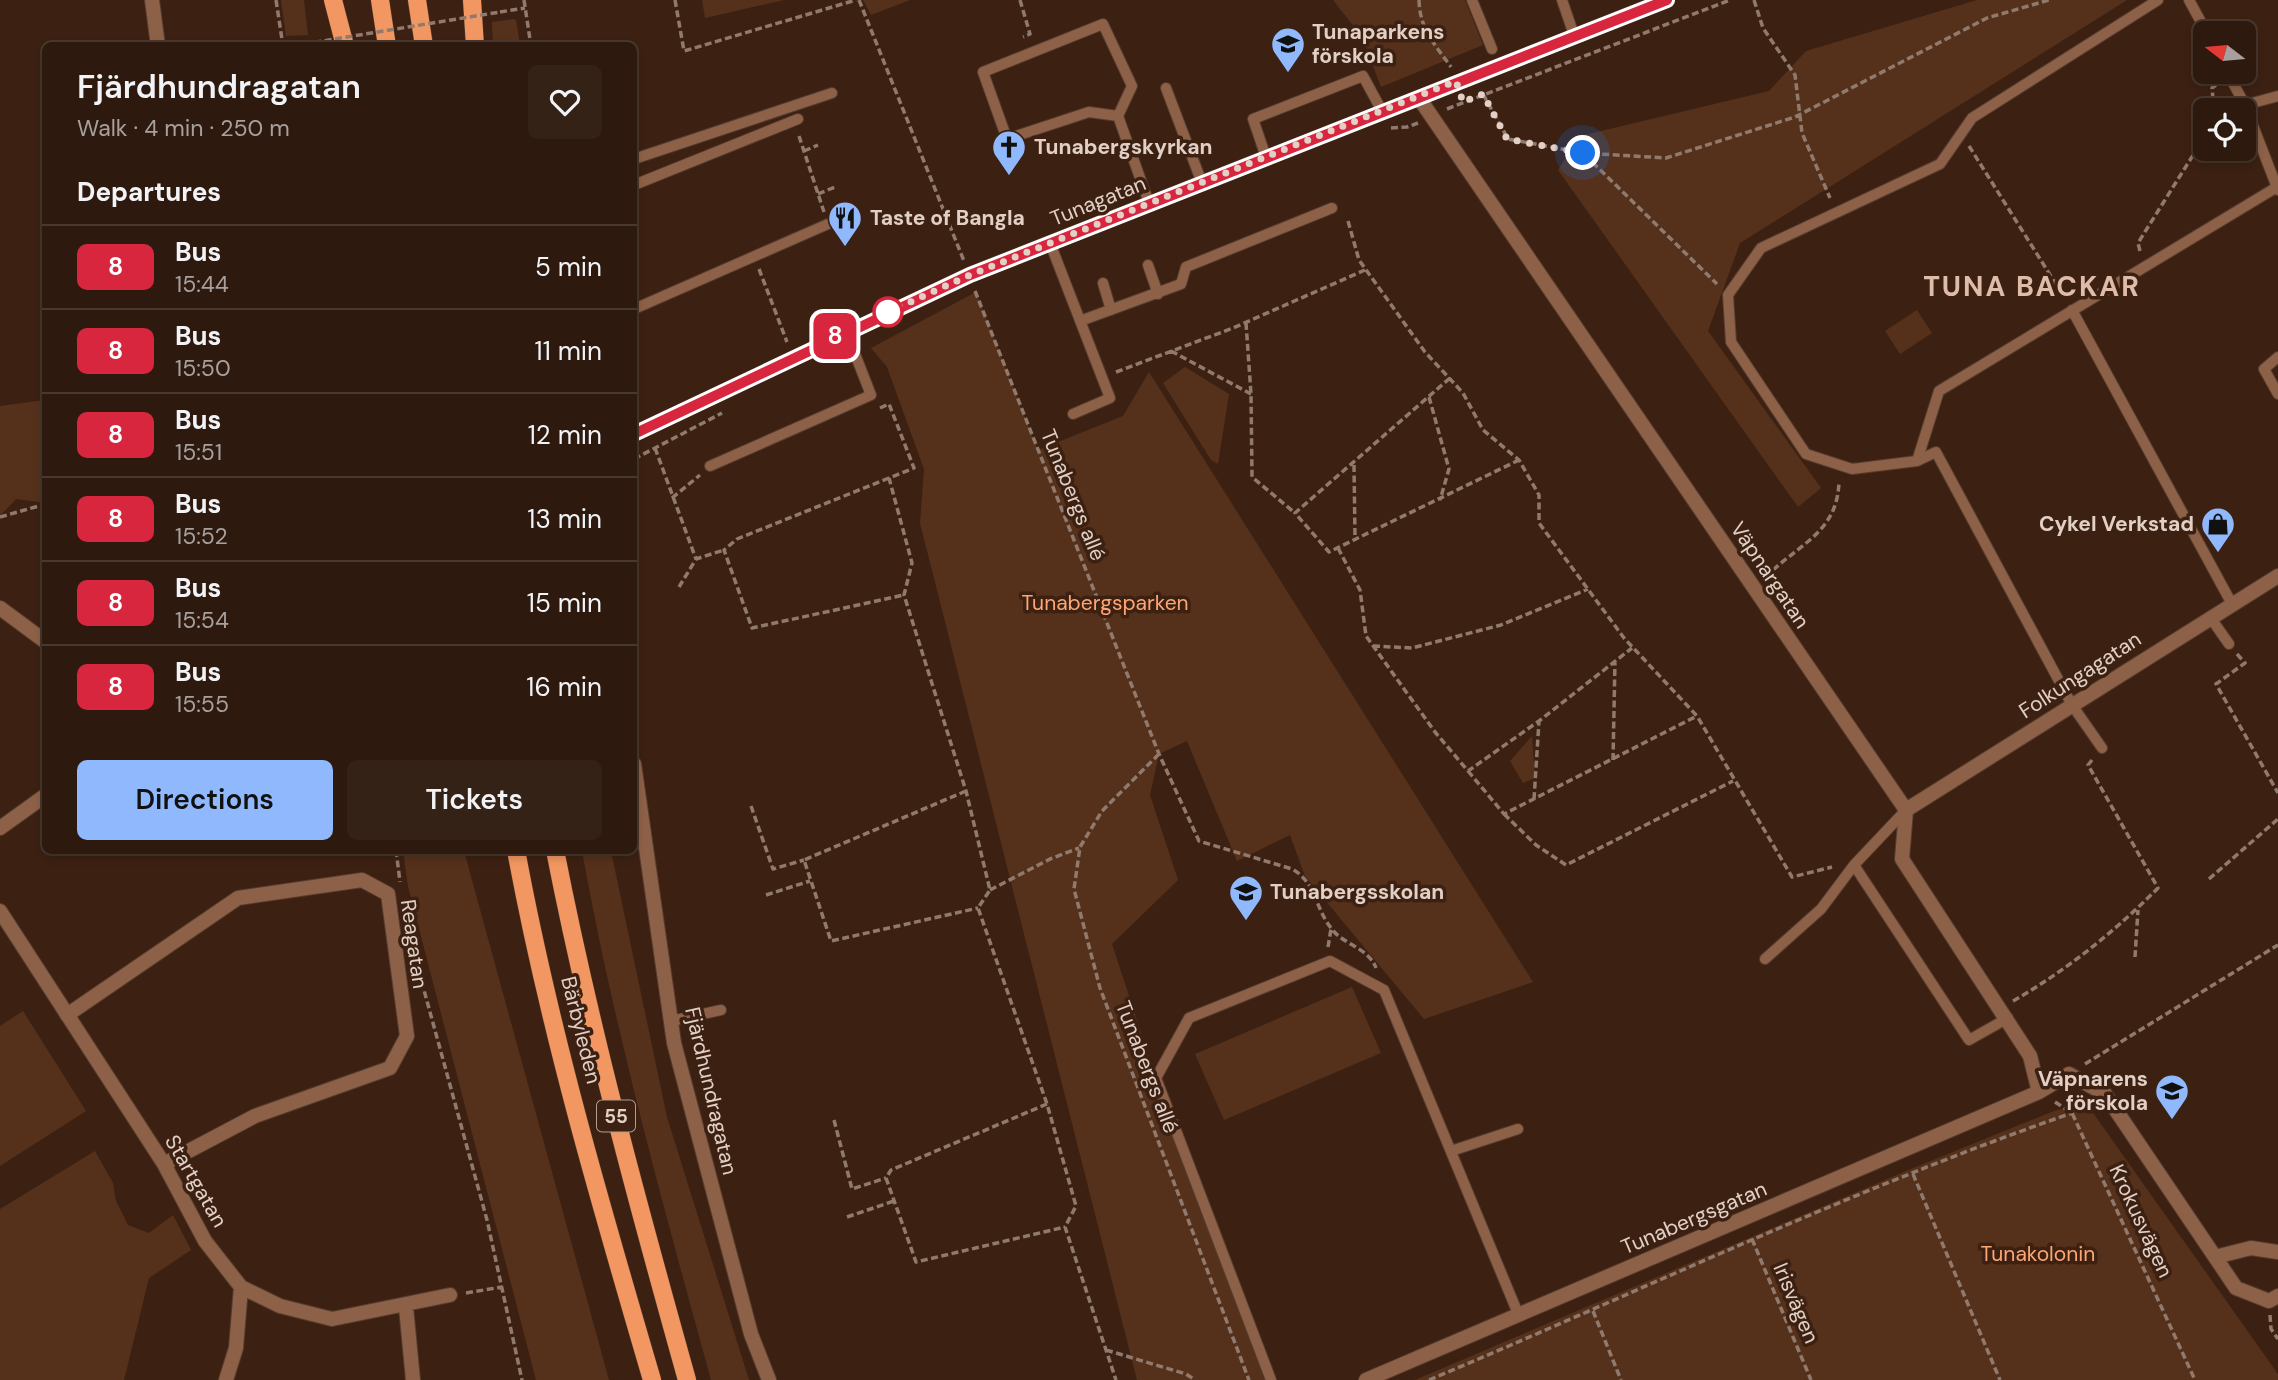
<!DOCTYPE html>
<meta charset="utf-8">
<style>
:root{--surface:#2d190e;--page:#352217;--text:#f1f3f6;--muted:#a7a09e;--line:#48382e;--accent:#8fb8fd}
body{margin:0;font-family:"DM Sans",sans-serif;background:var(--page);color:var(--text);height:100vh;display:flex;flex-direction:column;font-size:26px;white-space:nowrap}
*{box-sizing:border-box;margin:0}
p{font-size:23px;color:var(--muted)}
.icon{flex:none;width:38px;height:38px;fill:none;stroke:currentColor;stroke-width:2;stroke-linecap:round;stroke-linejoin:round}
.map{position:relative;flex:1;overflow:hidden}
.drawer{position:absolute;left:42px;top:42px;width:595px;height:812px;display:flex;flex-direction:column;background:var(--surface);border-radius:10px;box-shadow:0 4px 10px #0003,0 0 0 2px var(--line)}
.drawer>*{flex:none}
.badge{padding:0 14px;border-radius:10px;font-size:24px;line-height:46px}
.needle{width:46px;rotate:286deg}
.tools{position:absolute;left:2193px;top:21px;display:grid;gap:14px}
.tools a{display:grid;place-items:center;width:63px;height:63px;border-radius:10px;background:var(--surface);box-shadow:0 4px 10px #0003,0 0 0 2px var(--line);font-size:35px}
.you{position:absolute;width:35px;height:35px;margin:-18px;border:5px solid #fff;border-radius:50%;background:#1a73e8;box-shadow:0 0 0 10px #1a73e833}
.map>.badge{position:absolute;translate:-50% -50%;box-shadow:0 0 0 4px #fff}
h2{padding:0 35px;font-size:26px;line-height:63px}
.round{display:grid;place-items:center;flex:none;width:74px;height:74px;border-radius:10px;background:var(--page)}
.headline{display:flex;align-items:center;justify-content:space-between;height:119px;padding:0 35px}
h1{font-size:33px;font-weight:600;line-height:52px}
.button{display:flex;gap:14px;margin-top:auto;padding:14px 35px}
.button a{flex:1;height:80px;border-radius:10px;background:var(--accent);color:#111;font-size:28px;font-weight:600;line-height:80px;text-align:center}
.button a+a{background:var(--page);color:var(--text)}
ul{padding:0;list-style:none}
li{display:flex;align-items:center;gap:21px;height:84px;padding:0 35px;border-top:2px solid var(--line)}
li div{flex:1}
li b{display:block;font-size:26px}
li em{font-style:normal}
li .badge{min-width:77px;font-weight:700;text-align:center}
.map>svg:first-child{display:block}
</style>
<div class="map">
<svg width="2278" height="1380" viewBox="0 0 2278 1380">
<rect width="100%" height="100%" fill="#3c2112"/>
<path fill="#55311c" d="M281,0H304L308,35L286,36Z
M702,0H784L705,18Z
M863,0H910L871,15Z
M1333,0H1465L1483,45L1381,87L1362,37Z
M1977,0H2127L1740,243L1708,331L1821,488L1798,507L1558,170L1580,136L1769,91L1806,51Z
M513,19L516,20L520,45H493L492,22Z
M976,292L1038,450L1123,416L1149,372L1533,982L1424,1019L1305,876L1290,835L1237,861L1187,741L1159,754L1150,795L1178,880L1112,944L1156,1078L1271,1380H1137L920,523L924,469L887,367L871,348Z
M1917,310L1932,333L1900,354L1885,331Z
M1185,367L1229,394L1218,464L1211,460L1163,383Z
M45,400V503L16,499L0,516V406Z
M1532,736L1535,778L1523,783L1510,761Z
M403,851H464L609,1380H536L408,886Z
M582,851H611L667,1117L749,1380H711C663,1205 614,1029 582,851Z
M1352,987L1381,1053L1224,1120L1195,1054Z
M23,1011L86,1111L0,1166V1026Z
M2086,1103L2278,1374V1380H1415L1906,1171L2054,1111Z
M95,1151L113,1183L116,1201L128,1225L149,1233L173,1215L191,1250L149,1278L124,1380H0V1209Z"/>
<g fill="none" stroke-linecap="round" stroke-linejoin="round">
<g stroke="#573d2f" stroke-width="12">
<path id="service" d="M1472,0L1492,49
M1562,0L1574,35
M2158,0L1972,118L1940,164L1761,248L1728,295L1731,342L1806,454L1852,469L1917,461L1939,391L2277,187
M2189,0L2207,33
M2227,72L2245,105L2278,96
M1166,88L1202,183
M2245,105L2278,190
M1118,116L1089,112L1007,139L983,72L1103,24L1132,86L1118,116L1149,203
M1266,157L1253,119L1363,76L1382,111
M634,159L832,93
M634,185L798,119
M1050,243L1110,398L1073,414
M1148,265L1158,294
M1103,283L1111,310
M634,309L828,224
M2072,310L2232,604
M1080,321L1181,284L1186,267L1332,208
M2278,357L2264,369L2278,394
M1917,461L1936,452L2072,705L2102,748
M710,466L871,395L846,331
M2210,617L2229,644
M1906,810L1854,865L1969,1040L2008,1018
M1765,959L1821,909L1854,865
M671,1021L721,1010
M1451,1151L1518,1129
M1271,1380L1156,1078L1189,1018L1330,961L1384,990L1519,1316"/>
</g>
<g stroke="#573d2f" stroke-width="16">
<path id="minor" d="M152,0L158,46
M1419,98L1906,810L1902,859L2030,1056L2039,1092
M634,434L969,275L1666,0
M0,608L46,642
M634,764L674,1043L751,1334L769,1380
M1906,810L2278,576
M0,828L46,795
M0,911L164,1164L205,1241L241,1287L280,1306L332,1319L450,1295
M67,1015L238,898L362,880L388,894L407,1036L390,1068L255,1116L164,1164
M2215,1257L2251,1248L2278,1252
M406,1307L413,1380
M226,1380L236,1348L241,1287
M1366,1380L2039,1092L2069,1074L2105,1094L2236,1288L2269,1301L2278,1296"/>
</g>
<g stroke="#573d2f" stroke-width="19">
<path id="primary" d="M333,0L345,46
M380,0L387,46
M417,0L424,46
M472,0L475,46
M516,850C549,1029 601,1206 652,1380
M555,850C590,1029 638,1205 687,1380"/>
</g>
<path stroke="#907a6d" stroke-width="3.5" stroke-dasharray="7 3.5" stroke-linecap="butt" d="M276,0L283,46
M524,0L531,46
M675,0L684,51L856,0
M859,0L964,261
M1020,0L1030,34L1023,37
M1419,0C1420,30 1434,43 1451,67
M1754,0L1763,28L1795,75L1802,133L1830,198
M500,12L525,8
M294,46L304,44
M1483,94L1508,139L1583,153L1666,158L1795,117L1987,18L2049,0
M1447,109L1730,0
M2214,110L2212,88L2216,85
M1391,128L1407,127L1418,123
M799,136L824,212
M1969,146L2064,297
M804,151L818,145
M1585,155L1717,284
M818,194L835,187
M1348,221L1359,260L1425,352L1463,393L1483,430L1519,460L1539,495V523L1624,638L1697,716L1792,877L1832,867
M2140,251L2138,243L2205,136
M759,269L787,342
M975,291L1159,754L1199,841L1292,869C1316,882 1315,908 1331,928C1343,945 1368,947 1376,968
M1246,323L1251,394L1252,477L1295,513
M1171,351L1251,394
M1116,372L1233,328L1365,270
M1450,378L1295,513L1329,552L1519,460
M1429,397L1449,469L1440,500
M880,408L889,404L914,468L889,478L912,563L904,595L966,791L990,890L978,908L1047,1104L1076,1206L1065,1227L1116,1380
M655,448L696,559
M634,459L722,413
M1354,465L1355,539
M889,478L737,539L724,550L752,628L904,595
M672,498L700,475
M0,517L46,504
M1338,548L1360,590L1366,636L1435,732L1468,771L1539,721L1632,648
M1773,570C1804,542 1838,529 1839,481
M679,587L696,559L724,550
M1373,646L1412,648L1501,625L1588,589
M2237,654L2245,663L2216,684L2278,793
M1159,754L1102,811L1080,847L1074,889L1100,988L1249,1380
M1613,760L1615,661
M1468,771L1504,814L1697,716
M966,791L804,860L831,941L978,908
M1534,799L1539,721
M751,806L773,869L804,860
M1504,814L1536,845L1566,865L1733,781
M396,850L400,882
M2209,879L2278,819
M990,890L1050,859L1079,848
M766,895L810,881
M1328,947L1331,929
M2135,957L2138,910
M416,961L487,1220L522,1380
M2013,1001C2067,970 2114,932 2158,888L2088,765L2092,760
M2085,1064L2278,945
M2055,1102L2072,1113L2195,1380
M1047,1104L891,1170L886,1178L916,1262L1065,1227
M834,1120L852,1189L886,1178
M1913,1174L2000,1380
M847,1217L894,1201
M1752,1239L1811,1380
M466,1293L502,1287
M1593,1311L1621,1380
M2270,1315L2271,1329L2278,1339
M1106,1350L1186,1374L1195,1380
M1429,1380C1643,1290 1853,1189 2072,1113L2070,1095"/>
<use href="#service" stroke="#8d6148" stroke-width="10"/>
<use href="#minor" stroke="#8d6148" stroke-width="14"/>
<use href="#primary" stroke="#f29761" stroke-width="18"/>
<path stroke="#907a6d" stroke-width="3.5" stroke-dasharray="7 3.5" stroke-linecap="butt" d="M304,44L500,12"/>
</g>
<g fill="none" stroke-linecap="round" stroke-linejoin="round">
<g stroke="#fff" stroke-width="16">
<path id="line" d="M634,434L970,275L1667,0"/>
</g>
<use href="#line" stroke="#d7263d" stroke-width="10"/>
<path stroke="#e2d0c6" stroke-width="7" stroke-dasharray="0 12.6" d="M888,312L970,275L1456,81L1463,102L1483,94L1507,139L1583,153"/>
</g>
<defs>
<g id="school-pin" transform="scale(1.75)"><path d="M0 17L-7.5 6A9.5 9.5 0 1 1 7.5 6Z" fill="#8fb8fd" stroke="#3c2112"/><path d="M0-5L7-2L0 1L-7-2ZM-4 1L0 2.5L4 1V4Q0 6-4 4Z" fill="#111"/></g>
<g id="church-pin" transform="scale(1.75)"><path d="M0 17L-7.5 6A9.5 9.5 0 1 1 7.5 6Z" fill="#8fb8fd" stroke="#3c2112"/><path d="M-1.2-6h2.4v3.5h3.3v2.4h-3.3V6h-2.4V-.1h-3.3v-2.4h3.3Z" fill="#111"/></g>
<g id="restaurant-pin" transform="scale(1.75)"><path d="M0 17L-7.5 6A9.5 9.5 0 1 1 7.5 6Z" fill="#8fb8fd" stroke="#3c2112"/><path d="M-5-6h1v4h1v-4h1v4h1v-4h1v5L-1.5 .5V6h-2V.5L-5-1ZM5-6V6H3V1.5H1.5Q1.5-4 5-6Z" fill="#111"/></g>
<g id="shop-pin" transform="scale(1.75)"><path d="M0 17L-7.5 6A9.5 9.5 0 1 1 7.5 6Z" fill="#8fb8fd" stroke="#3c2112"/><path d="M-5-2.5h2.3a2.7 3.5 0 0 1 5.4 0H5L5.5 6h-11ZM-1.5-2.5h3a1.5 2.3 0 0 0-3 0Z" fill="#111"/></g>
</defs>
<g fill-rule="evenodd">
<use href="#school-pin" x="1288" y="44"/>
<use href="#church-pin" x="1009" y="147"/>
<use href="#restaurant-pin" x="845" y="218"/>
<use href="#shop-pin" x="2218" y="524"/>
<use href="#school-pin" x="1246" y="892"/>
<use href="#school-pin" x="2172" y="1091"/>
</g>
<circle fill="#fff" stroke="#d7263d" stroke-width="3.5" cx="888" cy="312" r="14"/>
<g text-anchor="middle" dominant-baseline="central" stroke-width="7" stroke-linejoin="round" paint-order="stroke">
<rect fill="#3c2112" stroke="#b09c90" stroke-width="2" x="597" y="1100.5" width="38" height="31" rx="5"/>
<g font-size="19" font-weight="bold" fill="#e2d0c6">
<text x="616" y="1116">55</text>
</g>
<g font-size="21" font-weight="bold" fill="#e2d0c6" stroke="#3c2112" text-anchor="start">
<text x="1312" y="32">Tunaparkens<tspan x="1312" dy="24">förskola</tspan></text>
<text x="1034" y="147">Tunabergskyrkan</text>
<text x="870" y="218">Taste of Bangla</text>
<text x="2194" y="524" text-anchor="end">Cykel Verkstad</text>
<text x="1270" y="892">Tunabergsskolan</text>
<text x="2148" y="1079" text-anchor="end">Väpnarens<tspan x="2148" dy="24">förskola</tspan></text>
</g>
<g font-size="21" fill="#e2d0c6" stroke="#3c2112">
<text transform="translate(1098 201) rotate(-22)">Tunagatan</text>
<text transform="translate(1073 495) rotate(68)">Tunabergs allé</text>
<text transform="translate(1770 575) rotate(56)">Väpnargatan</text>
<text transform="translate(2080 675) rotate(-33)">Folkungagatan</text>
<text transform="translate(414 944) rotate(82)">Reagatan</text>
<text transform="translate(581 1030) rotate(76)">Bärbyleden</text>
<text transform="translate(1147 1067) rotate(69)">Tunabergs allé</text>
<text transform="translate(711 1091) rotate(77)">Fjärdhundragatan</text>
<text transform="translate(196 1181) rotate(60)">Startgatan</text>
<text transform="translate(1694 1218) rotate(-23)">Tunabergsgatan</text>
<text transform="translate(2141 1221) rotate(65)">Krokusvägen</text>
<text transform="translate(1796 1303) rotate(67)">Irisvägen</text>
</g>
<g font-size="21" fill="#fea674" stroke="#3c2112">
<text x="1105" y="603">Tunabergsparken</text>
<text x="2038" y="1254">Tunakolonin</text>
</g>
<g font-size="28" font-weight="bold" letter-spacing="2" fill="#dfbca9" stroke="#3c2112">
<text x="2032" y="286">TUNA BACKAR</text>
</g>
</g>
</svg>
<div class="tools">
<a><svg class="needle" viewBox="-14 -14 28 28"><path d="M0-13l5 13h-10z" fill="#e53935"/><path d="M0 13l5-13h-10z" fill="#a7a09e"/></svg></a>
<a><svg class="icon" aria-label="locate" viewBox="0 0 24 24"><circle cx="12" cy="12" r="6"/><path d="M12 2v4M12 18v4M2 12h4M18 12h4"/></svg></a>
</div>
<div class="you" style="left:1583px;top:153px"></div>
<b class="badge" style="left:835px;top:336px;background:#d7263d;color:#fff">8</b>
<section class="drawer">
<div class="headline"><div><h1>Fjärdhundragatan</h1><p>Walk · 4 min · 250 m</p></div><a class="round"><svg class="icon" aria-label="heart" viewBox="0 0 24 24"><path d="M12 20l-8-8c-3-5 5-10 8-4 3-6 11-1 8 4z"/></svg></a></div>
<h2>Departures</h2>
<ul>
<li><span class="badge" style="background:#d7263d;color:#fff">8</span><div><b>Bus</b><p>15:44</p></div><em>5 min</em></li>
<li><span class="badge" style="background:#d7263d;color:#fff">8</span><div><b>Bus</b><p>15:50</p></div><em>11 min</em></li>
<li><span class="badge" style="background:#d7263d;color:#fff">8</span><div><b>Bus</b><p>15:51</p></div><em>12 min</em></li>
<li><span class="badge" style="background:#d7263d;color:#fff">8</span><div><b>Bus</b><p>15:52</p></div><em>13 min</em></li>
<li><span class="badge" style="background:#d7263d;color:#fff">8</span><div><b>Bus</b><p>15:54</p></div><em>15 min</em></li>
<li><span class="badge" style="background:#d7263d;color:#fff">8</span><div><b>Bus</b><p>15:55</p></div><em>16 min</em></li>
</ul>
<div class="button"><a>Directions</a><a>Tickets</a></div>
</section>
</div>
